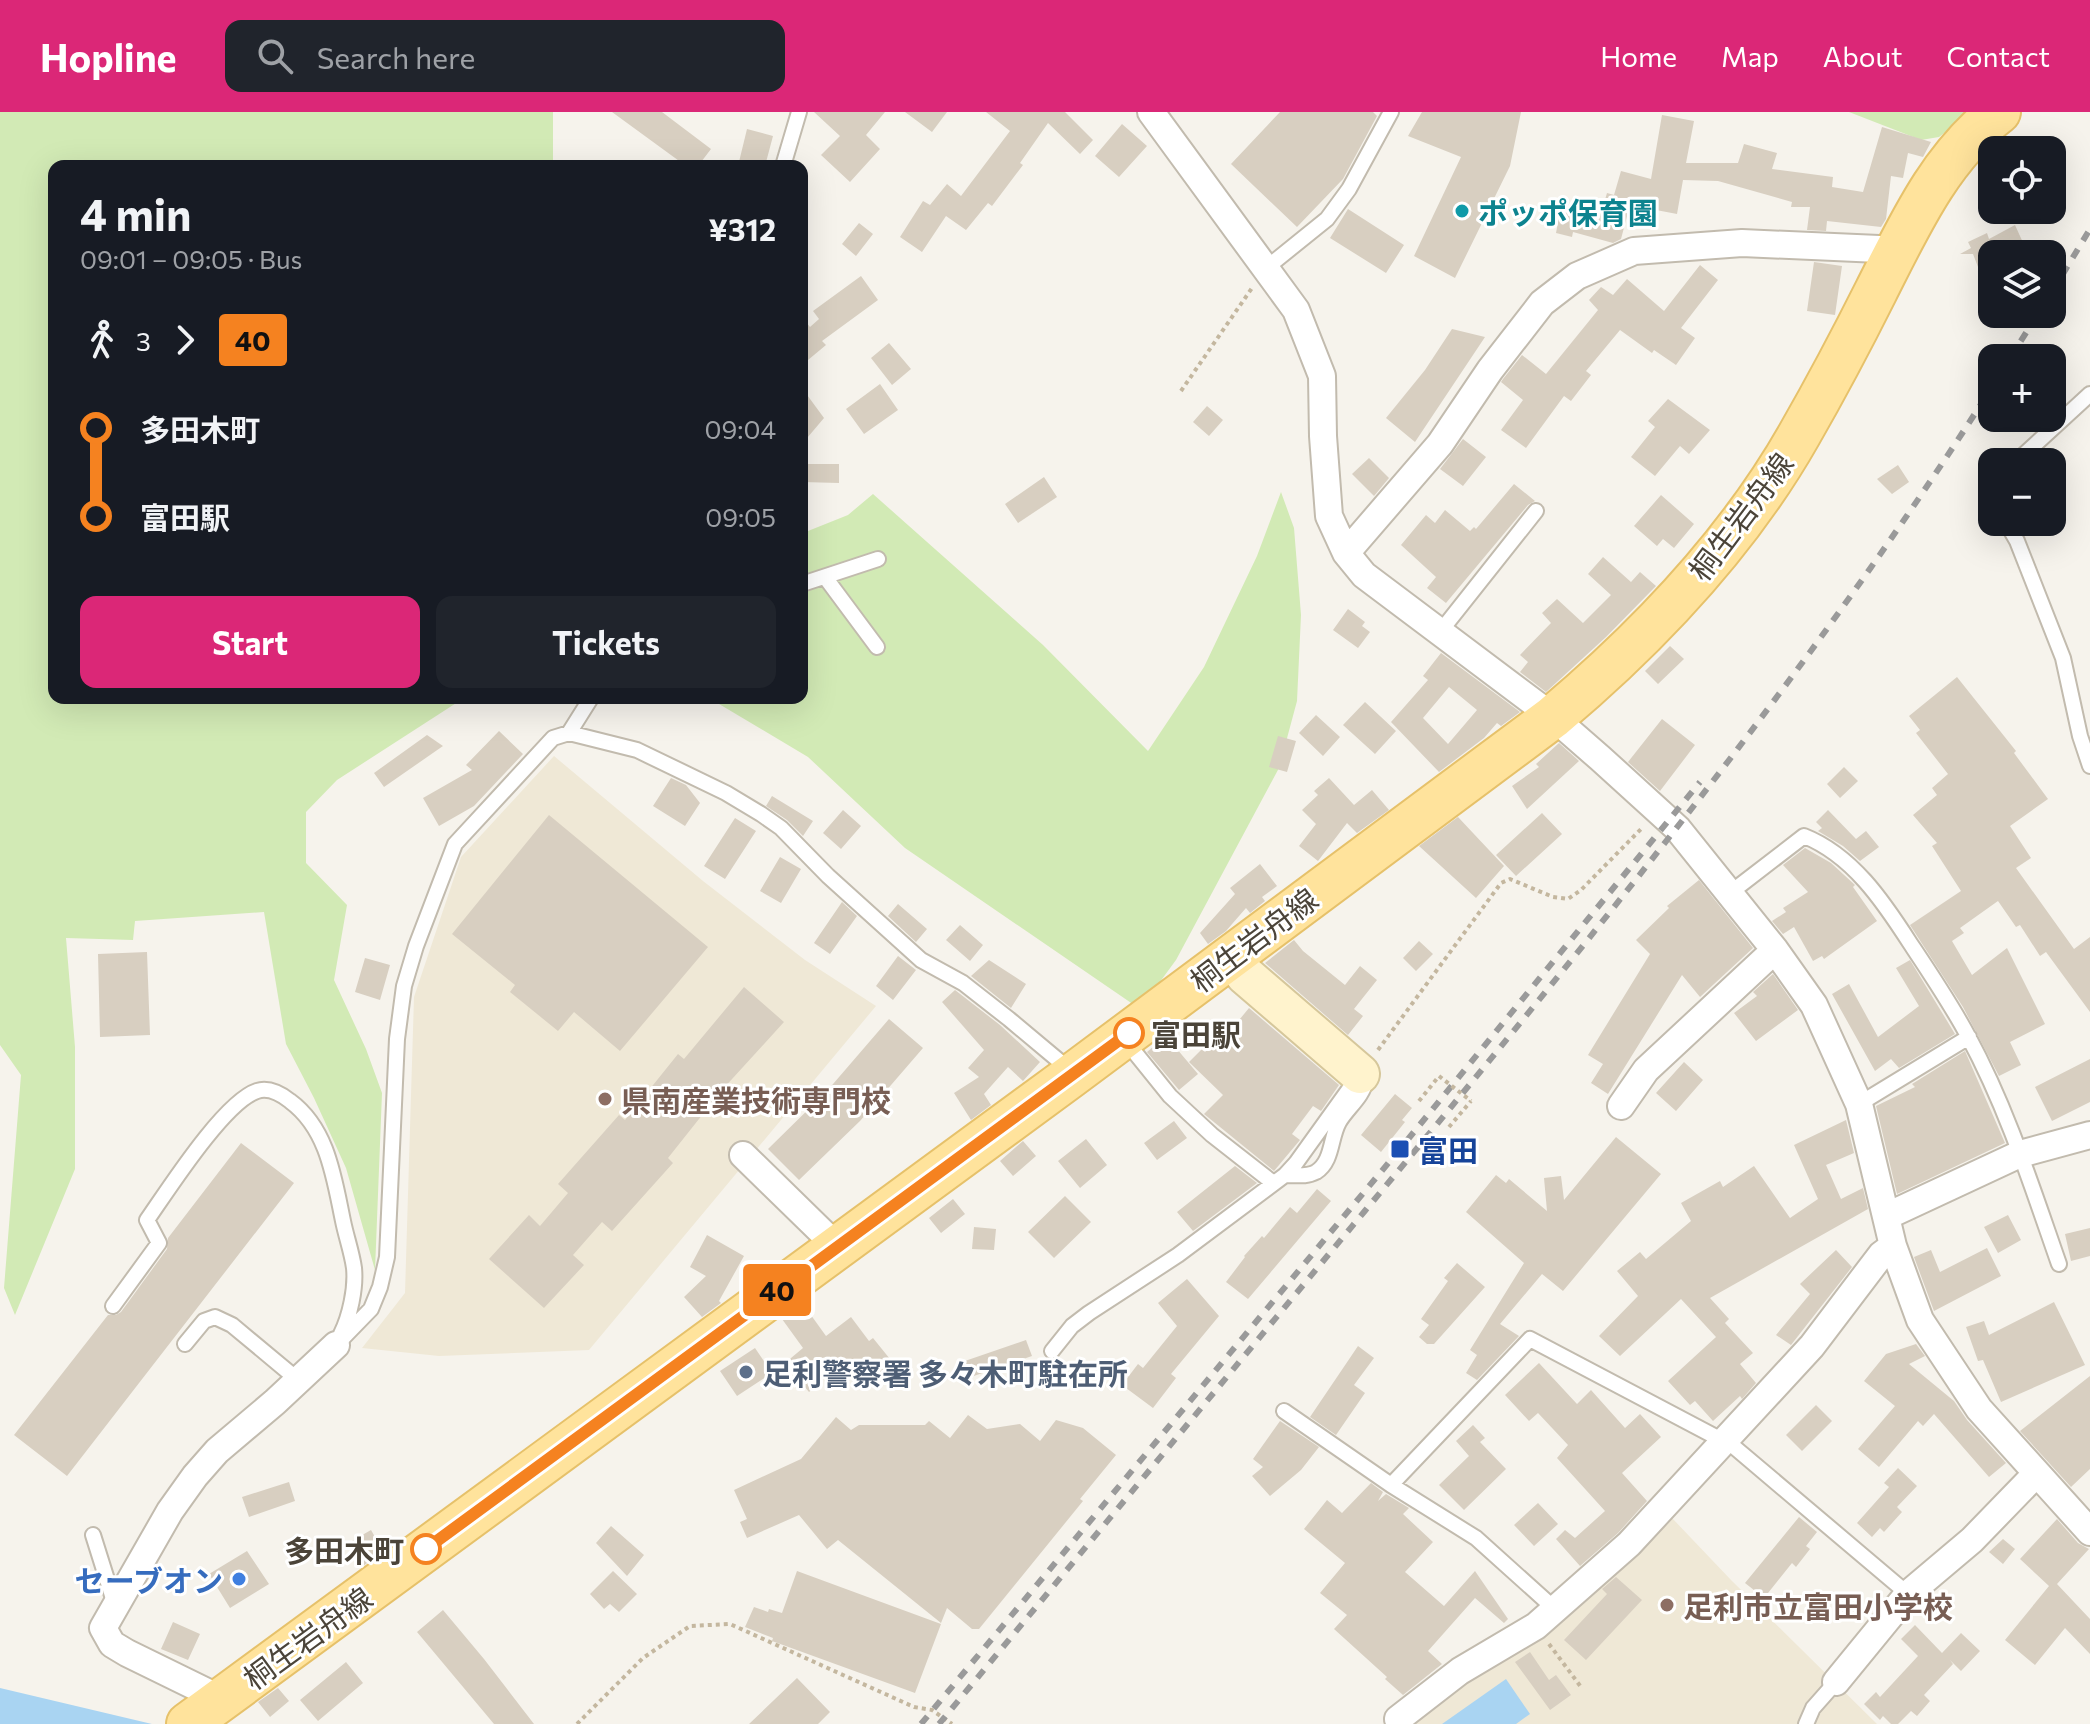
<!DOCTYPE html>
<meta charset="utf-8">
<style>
:root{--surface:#171b24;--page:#20242c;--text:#f1f3f6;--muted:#9ea1a6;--accent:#db2777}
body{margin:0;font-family:Commissioner,"Noto Sans JP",sans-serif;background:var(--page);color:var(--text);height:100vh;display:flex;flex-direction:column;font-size:30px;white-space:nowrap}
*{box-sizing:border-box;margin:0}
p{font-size:26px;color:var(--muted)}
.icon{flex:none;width:44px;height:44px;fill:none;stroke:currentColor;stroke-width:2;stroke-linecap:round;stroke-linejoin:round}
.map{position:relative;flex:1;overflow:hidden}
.details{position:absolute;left:48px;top:48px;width:760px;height:544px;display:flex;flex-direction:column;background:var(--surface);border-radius:16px;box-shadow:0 8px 32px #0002}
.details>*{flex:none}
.badge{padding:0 16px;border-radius:6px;font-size:28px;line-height:52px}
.tools{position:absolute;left:1978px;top:24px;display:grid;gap:16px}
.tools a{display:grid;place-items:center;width:88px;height:88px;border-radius:16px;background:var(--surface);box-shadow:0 8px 32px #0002;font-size:40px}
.map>.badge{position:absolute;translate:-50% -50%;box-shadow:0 0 0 4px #fff}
.legs{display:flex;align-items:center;gap:12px;height:88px;padding:0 32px;font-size:26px}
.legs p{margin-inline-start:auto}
.headline{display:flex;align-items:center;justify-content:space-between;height:136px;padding:0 32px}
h1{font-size:44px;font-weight:700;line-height:60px}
.action{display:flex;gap:16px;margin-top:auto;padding:16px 32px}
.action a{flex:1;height:92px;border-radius:16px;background:var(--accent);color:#fff;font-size:32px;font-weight:700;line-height:92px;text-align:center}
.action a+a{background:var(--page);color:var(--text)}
ul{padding:0 32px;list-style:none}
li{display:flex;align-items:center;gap:28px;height:88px;font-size:30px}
li i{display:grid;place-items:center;width:12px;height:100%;margin:0 10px;background:currentColor}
li i::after{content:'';width:20px;height:20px;margin:-10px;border:6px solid;border-radius:50%;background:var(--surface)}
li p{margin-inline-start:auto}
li:first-child i{background:linear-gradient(#0000 50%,currentColor 0)}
li:last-child i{background:linear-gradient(currentColor 50%,#0000 0)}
header{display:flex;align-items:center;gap:48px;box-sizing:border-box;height:112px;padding:0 40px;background:var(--accent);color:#fff}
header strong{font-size:38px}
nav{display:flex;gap:44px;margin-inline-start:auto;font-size:28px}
.search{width:560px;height:72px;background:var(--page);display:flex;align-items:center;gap:20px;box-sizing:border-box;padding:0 28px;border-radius:16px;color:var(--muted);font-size:30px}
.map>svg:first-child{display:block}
</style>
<header>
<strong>Hopline</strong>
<div class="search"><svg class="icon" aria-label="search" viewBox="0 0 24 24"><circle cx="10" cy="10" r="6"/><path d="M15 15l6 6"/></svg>Search here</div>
<nav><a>Home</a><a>Map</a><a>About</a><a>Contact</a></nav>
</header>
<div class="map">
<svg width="2090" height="1612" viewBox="0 0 2090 1612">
<rect width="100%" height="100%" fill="#f6f3ec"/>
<path fill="#efe8d6" d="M554,644L703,769L805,848L876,894L589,1238L439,1244L362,1236L405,1181L414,885L461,745Z
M1664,1405L1672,1406L1732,1469L1877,1612H1414L1413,1609L1480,1560L1558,1512Z"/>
<path fill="#d2eab5" d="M0,0H553V54H54V586H464L337,668L306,700V751L347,793L334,868L366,937L382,981L375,1158L346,1056L314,986L286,932L264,800L135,809L133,828L66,826L75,935V1057L15,1203L4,1176L21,963L0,933Z
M1849,0H1971L1939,25L1921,28Z
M1281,380L1294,416L1301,503L1297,589L1279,656L1176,848L1140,897L905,736L808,645L714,589L703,586H802V419H808L848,403L873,382L1043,533L1148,639L1204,555L1257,444Z"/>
<path fill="#a9d4f2" d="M1506,1567L1530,1602L1516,1612H1442Z
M0,1576L152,1612H0Z"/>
<path fill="#d8cfc1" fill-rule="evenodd" d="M612,0H662L711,37L698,54H686Z
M814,0H885L866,23L880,37L850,70L821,43L840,24Z
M905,0H947L932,20Z
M986,0H1065L1093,28L1080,42L1048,11L1020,51L1023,53L992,94L988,91L966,118L946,104L922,140L900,125L923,89L930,93L947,72L961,84L1010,19Z
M1280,0H1373L1377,4L1343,67L1297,115L1231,52Z
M1422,0H1521L1510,54L1455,166L1414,144L1461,45L1408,24Z
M1662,3L1694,9L1686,51H1738L1744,32L1777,41L1772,57L1833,65L1832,75L1863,80L1882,15L1931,30L1923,45L1908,41L1903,66L1891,64L1886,107L1881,115L1827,109L1826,119L1807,118L1810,95H1791L1792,90L1718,69L1683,68L1677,102L1630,93L1621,127L1613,131L1573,120L1572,125L1556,121L1560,100L1599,108L1607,81L1614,83L1621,59L1651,67Z
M1122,12L1147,34L1119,65L1095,44Z
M747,17L773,24L765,54H738Z
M1348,97L1404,133L1386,161L1330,126Z
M859,111L873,122L856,144L842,132Z
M2015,113L2025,135L2009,142H1992V149L1978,155L1973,142H1960L1971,136L1968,130L1987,121L1989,127Z
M1814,150L1842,154L1835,203L1807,199Z
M1700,153L1718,168L1681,216L1695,226L1676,253L1654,238L1652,241L1620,218L1586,259L1591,263L1571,289L1564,284L1526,336L1501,318L1523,288L1501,270L1503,267L1522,243L1546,262L1598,198L1589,188L1601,175L1613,183L1627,167L1664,199Z
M861,164L878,188L822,229L826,233L802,253V205L810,215L819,207L813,199Z
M1452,217L1485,225L1415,330L1386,306L1425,258Z
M889,231L911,257L892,273L871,246Z
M880,272L898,298L864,322L846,297Z
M802,276L824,306L802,332Z
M1668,287L1710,318L1689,342L1680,334L1655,364L1631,345L1655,315L1648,309Z
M1207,294L1223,308L1209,324L1193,310Z
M1463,327L1486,345L1463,374L1440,357Z
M1369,346L1389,366L1374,384L1352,362Z
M802,352H839V371L802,370Z
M1898,353L1909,370L1892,382L1877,367Z
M1044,365L1057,385L1018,411L1005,392Z
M1514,372L1535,389L1528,393L1446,491L1427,476L1436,465L1401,433L1426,403L1435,411L1445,398L1470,419L1474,415L1476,417Z
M1661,383L1694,412L1674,436L1663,427L1657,434L1634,414Z
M1603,445L1631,470L1640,460L1656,474L1606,525L1546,580L1520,560L1528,550L1520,543L1551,511L1542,501L1557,487L1583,511L1611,483L1588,462Z
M1348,497L1365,510L1362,514L1370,520L1358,536L1333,518Z
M1670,534L1684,547L1658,572L1645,559Z
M1441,541L1520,600L1501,614L1497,611L1484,626L1439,660L1391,610L1428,568L1423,564ZM1449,575L1477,598L1448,632L1423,606Z
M1957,565L2016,639L2014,641L2048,687L2010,714L2031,746L2016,756L2074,837L2090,825V900L2046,840L2040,844L2020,813L2016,815L1998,789L1960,816L1964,821L1952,829L1972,863L2007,836L2045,912L2010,930L2021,953L1999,964L1963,895L1910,813L1961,779L1932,734L1937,731L1913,703L1937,683L1932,676L1948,662L1916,621L1920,618L1909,604Z
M1365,590L1396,619L1375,642L1343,613Z
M1316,603L1340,625L1323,644L1299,621Z
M1662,607L1695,633L1660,679L1628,650Z
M499,619L523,642L474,694L439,714L423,686L472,658L466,653Z
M427,623L443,634L384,675L374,661Z
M1278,624L1296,629L1287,660L1269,655Z
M1559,631L1579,649L1527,697L1512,674L1539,655L1536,652Z
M1844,655L1858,669L1840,686L1827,672Z
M671,666L686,673L700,691L685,714L653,694Z
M1329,666L1354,693L1372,678L1389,698L1357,721L1347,711L1318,749L1299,734L1316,712L1302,698L1318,683L1314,679Z
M772,684L813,709L803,724L787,708L766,694Z
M843,698L861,714L841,737L823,721Z
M1828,698L1856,727L1866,719L1879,735L1860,749L1843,734L1818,719L1822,716L1816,710Z
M1542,701L1562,722L1516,764L1496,743Z
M549,703L708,835L620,939L574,900L558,919L510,880L515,873L452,822Z
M1458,705L1504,754L1476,786L1419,734Z
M735,706L756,719L725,767L704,754Z
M1805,736L1831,751L1855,773L1853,775L1877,809L1824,847L1822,844L1813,849L1794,815L1783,822L1772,809L1786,800L1783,796L1808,780L1783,753Z
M780,745L801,757L781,791L760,779Z
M1260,752L1277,774L1262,785L1265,789L1250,801L1246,796L1226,819L1208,832L1200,821L1235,782L1230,776Z
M1699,768L1753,836L1700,885L1682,863L1608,982L1591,971L1603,952L1588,943L1650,842L1636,828L1669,796L1667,794Z
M842,790L857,804L830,842L814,831Z
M898,792L927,817L916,830L888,804Z
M960,813L983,833L970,849L946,828Z
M1294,828L1303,839L1345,873L1360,854L1377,868L1354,897L1363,904L1348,923L1265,851Z
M1419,829L1433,842L1416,859L1403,846Z
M147,840L150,923L100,925L98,842Z
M898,844L916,858L893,888L876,874Z
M365,846L390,853L380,888L355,880Z
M989,848L1026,872L1011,896L971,864Z
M1910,848L1955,922L1899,956L1891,947L1875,959L1832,882L1849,872L1878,925L1919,894L1896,856Z
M1773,862L1798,898L1756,929L1734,901L1757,884L1753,880Z
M744,875L784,910L722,978L668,1046L673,1051L612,1119L602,1110L573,1143L584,1153L544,1196L489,1147L529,1103L540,1114L568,1081L558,1072L619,1003L625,1008L678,942L684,947Z
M955,878L1000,913L1040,950L1023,969L1008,955L984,982L991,993L971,1008L954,981L979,965L968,956L984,938L942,890Z
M1249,896L1339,973L1321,999L1313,994L1292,1022L1300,1028L1274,1059L1204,1002L1223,983L1189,950L1202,937L1205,940L1228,917L1230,919Z
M889,907L923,936L860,1009L799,1068L768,1037L827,979Z
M1166,924L1198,962L1179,978L1147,940Z
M1965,939L2005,1031L1897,1082L1876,994L1915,975L1912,972Z
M2090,947V990L2052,1009L2035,975Z
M1684,950L1703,968L1676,999L1656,981Z
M1395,982L1412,996L1402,1008L1405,1010L1381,1040L1361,1023Z
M1846,1008L1854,1041L1826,1053L1841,1087L1863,1076L1868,1097L1710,1186L1729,1207L1725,1211L1753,1241L1740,1252L1756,1271L1742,1287L1740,1284L1713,1309L1695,1289L1690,1293L1668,1269L1716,1225L1681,1187L1620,1244L1599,1224L1638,1184L1617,1159L1640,1140L1646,1147L1691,1109L1681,1091L1720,1069L1723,1075L1754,1054L1790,1106L1818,1087L1794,1033Z
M1174,1009L1187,1026L1157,1048L1144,1031Z
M1616,1025L1661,1062L1563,1179L1542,1162L1500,1212L1519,1224L1477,1268L1466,1261L1477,1243L1470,1238L1524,1151L1466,1100L1496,1063L1506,1071L1509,1067L1547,1099L1544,1066L1561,1064L1564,1088Z
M1086,1027L1107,1053L1080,1076L1058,1049Z
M1023,1029L1036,1044L1013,1064L1000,1049Z
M241,1031L294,1071L67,1364L14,1323L108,1203H116L121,1200L167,1137L168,1126Z
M1235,1054L1257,1071L1193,1119L1177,1100Z
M1317,1077L1331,1089L1248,1187L1226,1170L1245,1145L1244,1144L1262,1124L1264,1126L1290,1095L1297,1101Z
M1065,1084L1091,1110L1054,1146L1028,1120Z
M953,1087L965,1102L941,1121L929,1106Z
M2008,1103L2021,1128L1998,1141L1984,1115Z
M974,1115L996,1117L994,1138L972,1137Z
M2090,1116V1144L2071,1149L2065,1122Z
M707,1123L744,1144L719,1189L721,1191L702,1205L684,1185L706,1164L690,1155Z
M1987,1136L2001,1164L1934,1199L1914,1145L1931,1138L1940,1160Z
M1836,1138L1852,1155L1791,1233L1776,1223L1810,1182L1800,1172Z
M1457,1151L1485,1175L1434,1232H1427L1419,1225L1429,1213L1421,1207L1448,1169L1444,1166Z
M1187,1167L1219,1204L1171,1262L1176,1266L1153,1296L1122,1273L1138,1252L1143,1256L1177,1214L1158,1191Z
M2054,1190L2085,1253L2001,1290L1983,1248L1978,1249L1966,1215L1984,1209L1989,1223Z
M803,1192L826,1224L851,1205L869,1229L873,1226L894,1252L865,1276L844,1250L809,1280L785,1251L803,1236L782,1207Z
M1026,1228L1032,1244L968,1266L962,1250Z
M1916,1232L1925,1244L1909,1252L1954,1289L1967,1308L2006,1351L1989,1365L1934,1302L1923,1314L1918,1309L1879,1355L1858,1337L1895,1294L1864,1269L1886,1242Z
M1358,1234L1374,1246L1354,1273L1365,1281L1336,1323L1310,1305Z
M755,1236L772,1261L737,1284L720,1259Z
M1539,1251L1577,1292L1591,1278L1625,1316L1640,1302L1661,1325L1622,1361L1647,1389L1618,1421L1580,1454L1556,1427L1565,1418L1575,1426L1605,1399L1557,1346L1568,1333L1538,1301L1529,1309L1505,1283Z
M2090,1264V1357L2071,1375L2020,1319Z
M1816,1293L1832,1309L1802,1339L1786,1323Z
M968,1303L987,1317L1020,1312L1040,1329L1056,1308L1083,1316L1116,1343L1080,1387L1083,1389L979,1517H972L947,1496L941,1511L838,1428L827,1437L799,1403L747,1426L740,1410L747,1407L734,1378L801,1347L836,1305L851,1318L859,1313H925L929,1309L950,1326Z
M1280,1309L1319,1335L1301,1358L1270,1384L1252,1364L1263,1355L1253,1347Z
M1473,1313L1485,1326L1480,1330L1506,1357L1464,1398L1439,1373L1469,1344L1456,1329Z
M1898,1356L1917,1374L1897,1395L1902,1400L1884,1420L1880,1416L1872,1425L1857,1411L1889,1375L1884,1371Z
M289,1370L295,1389L249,1405L242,1385Z
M1371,1371L1383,1380L1378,1389L1386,1382L1409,1396L1403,1402L1433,1430L1405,1460L1444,1494L1475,1459L1508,1507L1504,1511L1475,1486L1428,1539L1442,1552L1403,1583L1385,1567L1387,1565L1334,1517L1347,1503L1320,1481L1345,1451L1304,1417L1327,1388L1342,1401Z
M1538,1391L1558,1412L1534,1434L1514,1413Z
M1799,1405L1817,1420L1806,1434L1810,1437L1796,1455L1792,1451L1764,1486L1745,1471Z
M2057,1407L2078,1431L2089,1437L2057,1472L2090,1507V1542L2065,1516L2035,1553L2005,1528L2049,1474L2020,1447Z
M611,1414L644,1443L627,1464L596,1431Z
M371,1418L383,1439L363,1454L350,1430Z
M2003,1427L2015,1437L2003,1452L1989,1440Z
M247,1439L269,1472L230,1496L209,1462Z
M613,1459L637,1482L619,1500L610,1492L604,1497L590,1482Z
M797,1459L941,1512L915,1581L772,1529L773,1526L745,1515L754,1495L768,1500L769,1497L782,1501Z
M1616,1465L1642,1488L1586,1548L1564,1528L1607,1482L1602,1477Z
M443,1498L484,1547L534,1612H494L417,1520Z
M173,1510L200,1522L188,1548L161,1537Z
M1915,1513L1942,1541L1961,1521L1980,1539L1961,1559L1950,1548L1953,1552L1924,1583L1930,1589L1917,1604L1911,1599L1898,1612H1891L1883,1604L1880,1608L1864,1592L1876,1580L1880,1585L1918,1544L1901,1527Z
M1530,1540L1549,1568L1556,1563L1571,1583L1550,1598L1515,1550Z
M346,1550L363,1571L318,1609L300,1588Z
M797,1566L830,1600L818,1612H749Z
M278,1576L289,1589L270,1605L258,1590Z"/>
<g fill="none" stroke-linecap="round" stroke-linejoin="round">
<g stroke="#c2bbae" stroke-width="18">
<path id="service" d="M783,54L799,0
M1265,157L1327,107L1349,77L1391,0
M2016,350L2090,282
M1992,373L1990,382L1992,386
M2006,410L2017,429L2063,546L2080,624L2090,654
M825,465L877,535
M802,472L878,447
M1440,520L1536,399
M569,621L591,586
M1730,781L1804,724C1852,743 1883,789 1910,831C1930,861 1951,892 1968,924C2007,996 2032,1075 2059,1152
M1124,927L1170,984L1212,1023L1272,1070
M1859,992L1969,925
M113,1194L159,1131L147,1108C168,1078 224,990 257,979C269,975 281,982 290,989C328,1017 334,1066 343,1109C346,1124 352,1141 354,1156C356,1176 350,1204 341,1222
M185,1232L204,1209L215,1205L232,1213L298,1268
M336,1233L371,1197L380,1175L387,1145L397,927L404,874L416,834L455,732L553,626L569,621L637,638L726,681L761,702L781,716L828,764L921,848L963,871L1009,907L1058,948L1069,962
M1052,1239L1072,1214L1089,1201L1178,1143L1285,1063L1296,1051L1360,962L1366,968C1363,985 1347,996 1339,1010C1330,1026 1333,1049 1316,1060C1307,1065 1296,1063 1285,1063
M1284,1299L1391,1373L1476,1426L1556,1498
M1391,1373L1530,1227L1733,1334L1908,1482
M93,1423L115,1493
M1806,1612L1813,1596L1836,1570"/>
</g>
<g stroke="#c2bbae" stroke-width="30">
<path id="minor" d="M1151,0L1296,198L1322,264L1323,324L1329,404L1346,441L1364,463L1553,605L1600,646L1677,716L1775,838L1814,893L1859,992L1893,1134L1920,1208L1979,1297L2090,1420
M1346,441L1440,332L1490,258L1542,191L1577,164L1634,139L1742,131L1879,137L1896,141
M1621,994L1646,958L1775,838
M743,1043L825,1123L832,1137
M1887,1104L2020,1042L2090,1023
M1836,1570L1908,1482L1972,1428L2036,1362
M223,1588L127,1541L112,1532L103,1516L170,1399L195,1364L217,1339L275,1290L336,1233
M1398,1607L1460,1559L1536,1514L1629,1432L1812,1234L1881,1143L1893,1134"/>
</g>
<g stroke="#d6c79b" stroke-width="42">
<path id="secondary" d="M1230,844L1245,863L1360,962"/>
</g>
<g stroke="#e6c16a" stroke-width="46">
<path id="primary" d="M188,1612L1071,964L1553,605C1648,525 1737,432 1799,323C1826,276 1852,227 1876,179C1909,114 1940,45 1999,0"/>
</g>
<path stroke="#c4b79f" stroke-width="4" stroke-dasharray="4 4" stroke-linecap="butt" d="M1181,279L1252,176
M1378,938L1501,771L1510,767L1553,785L1568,787L1581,778L1643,715
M1419,989L1439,964
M1449,1015L1471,989
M1549,1532L1581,1575
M577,1612L643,1546L690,1514L730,1512L914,1595L932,1598L952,1612"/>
<use href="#service" stroke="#fff" stroke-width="14"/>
<use href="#minor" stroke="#fff" stroke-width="26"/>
<use href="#secondary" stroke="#fff3cd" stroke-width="38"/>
<use href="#primary" stroke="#ffe39c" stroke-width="42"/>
<path stroke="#9a9a9a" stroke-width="6" stroke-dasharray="10 10" stroke-linecap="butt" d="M2052,180L2090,117
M2010,246L2038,202
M921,1612L1400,1037L1700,670
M939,1612C1096,1423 1252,1234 1409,1046C1615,797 1819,547 1992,275"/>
<path stroke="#c4b79f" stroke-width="4" stroke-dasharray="4 4" stroke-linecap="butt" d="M1439,964L1471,989"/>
</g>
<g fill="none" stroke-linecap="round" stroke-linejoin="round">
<g stroke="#fff" stroke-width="18">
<path id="line-1" d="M426,1437L1129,921"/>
</g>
<use href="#line-1" stroke="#f58220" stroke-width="12"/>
</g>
<circle fill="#0f9aa8" stroke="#fff" stroke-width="3" cx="1462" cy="99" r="8"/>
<g fill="#fff" stroke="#f58220" stroke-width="4">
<circle cx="1129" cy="921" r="14"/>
<circle cx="426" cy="1437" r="14"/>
</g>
<g fill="#8d6e63" stroke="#fff" stroke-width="3">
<circle cx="605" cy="987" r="8"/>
<circle cx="1667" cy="1493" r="8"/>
</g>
<rect fill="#1a4fb4" stroke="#fff" stroke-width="3" x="1390" y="1027" width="20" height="20" rx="4"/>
<circle fill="#5c6f8a" stroke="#fff" stroke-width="3" cx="746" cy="1260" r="8"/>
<circle fill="#3f7fe0" stroke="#fff" stroke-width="3" cx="239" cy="1467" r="8"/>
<g text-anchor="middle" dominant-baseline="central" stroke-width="6" stroke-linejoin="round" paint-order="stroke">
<g font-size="30" font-weight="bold" fill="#0d838f" stroke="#fff" text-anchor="start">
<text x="1478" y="99">ポッポ保育園</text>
</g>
<g font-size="30" fill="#4b4439" stroke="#fff">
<text transform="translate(1740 404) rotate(-53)">桐生岩舟線</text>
<text transform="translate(1253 827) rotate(-37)">桐生岩舟線</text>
<text transform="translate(307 1525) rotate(-36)">桐生岩舟線</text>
</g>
<g font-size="30" font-weight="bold" fill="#4b4439" stroke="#fff" text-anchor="start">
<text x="1151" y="921">富田駅</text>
<text x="404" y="1437" text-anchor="end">多田木町</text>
</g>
<g font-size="30" font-weight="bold" fill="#785e54" stroke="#fff" text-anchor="start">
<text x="621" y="987">県南産業技術専門校</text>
<text x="1683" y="1493">足利市立富田小学校</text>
</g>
<g font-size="30" font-weight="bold" fill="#164399" stroke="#fff" text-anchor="start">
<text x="1418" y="1037">富田</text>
</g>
<g font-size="30" font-weight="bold" fill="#4e5e75" stroke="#fff" text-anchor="start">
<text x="762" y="1260">足利警察署 多々木町駐在所</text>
</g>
<g font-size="30" font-weight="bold" fill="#366cbe" stroke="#fff" text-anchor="end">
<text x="223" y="1467">セーブオン</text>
</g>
</g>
</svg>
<div class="tools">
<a><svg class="icon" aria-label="locate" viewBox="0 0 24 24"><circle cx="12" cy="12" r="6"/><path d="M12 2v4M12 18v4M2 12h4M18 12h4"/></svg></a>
<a><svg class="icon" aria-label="layers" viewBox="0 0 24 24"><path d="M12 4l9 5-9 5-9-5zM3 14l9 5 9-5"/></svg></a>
<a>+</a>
<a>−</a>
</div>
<b class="badge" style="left:777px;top:1178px;background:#f58220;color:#111">40</b>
<section class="details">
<div class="headline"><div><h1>4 min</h1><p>09:01 – 09:05 · Bus</p></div><b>¥312</b></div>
<div class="legs"><svg class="icon" aria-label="walk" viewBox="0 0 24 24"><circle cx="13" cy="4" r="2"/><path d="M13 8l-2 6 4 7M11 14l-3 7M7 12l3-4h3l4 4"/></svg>3<svg class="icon" aria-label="forward" viewBox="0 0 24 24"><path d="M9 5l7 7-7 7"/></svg><b class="badge" style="background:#f58220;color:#111">40</b></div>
<ul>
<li><i style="color:#f58220"></i><b>多田木町</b><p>09:04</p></li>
<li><i style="color:#f58220"></i><b>富田駅</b><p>09:05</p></li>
</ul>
<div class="action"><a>Start</a><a>Tickets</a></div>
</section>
</div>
